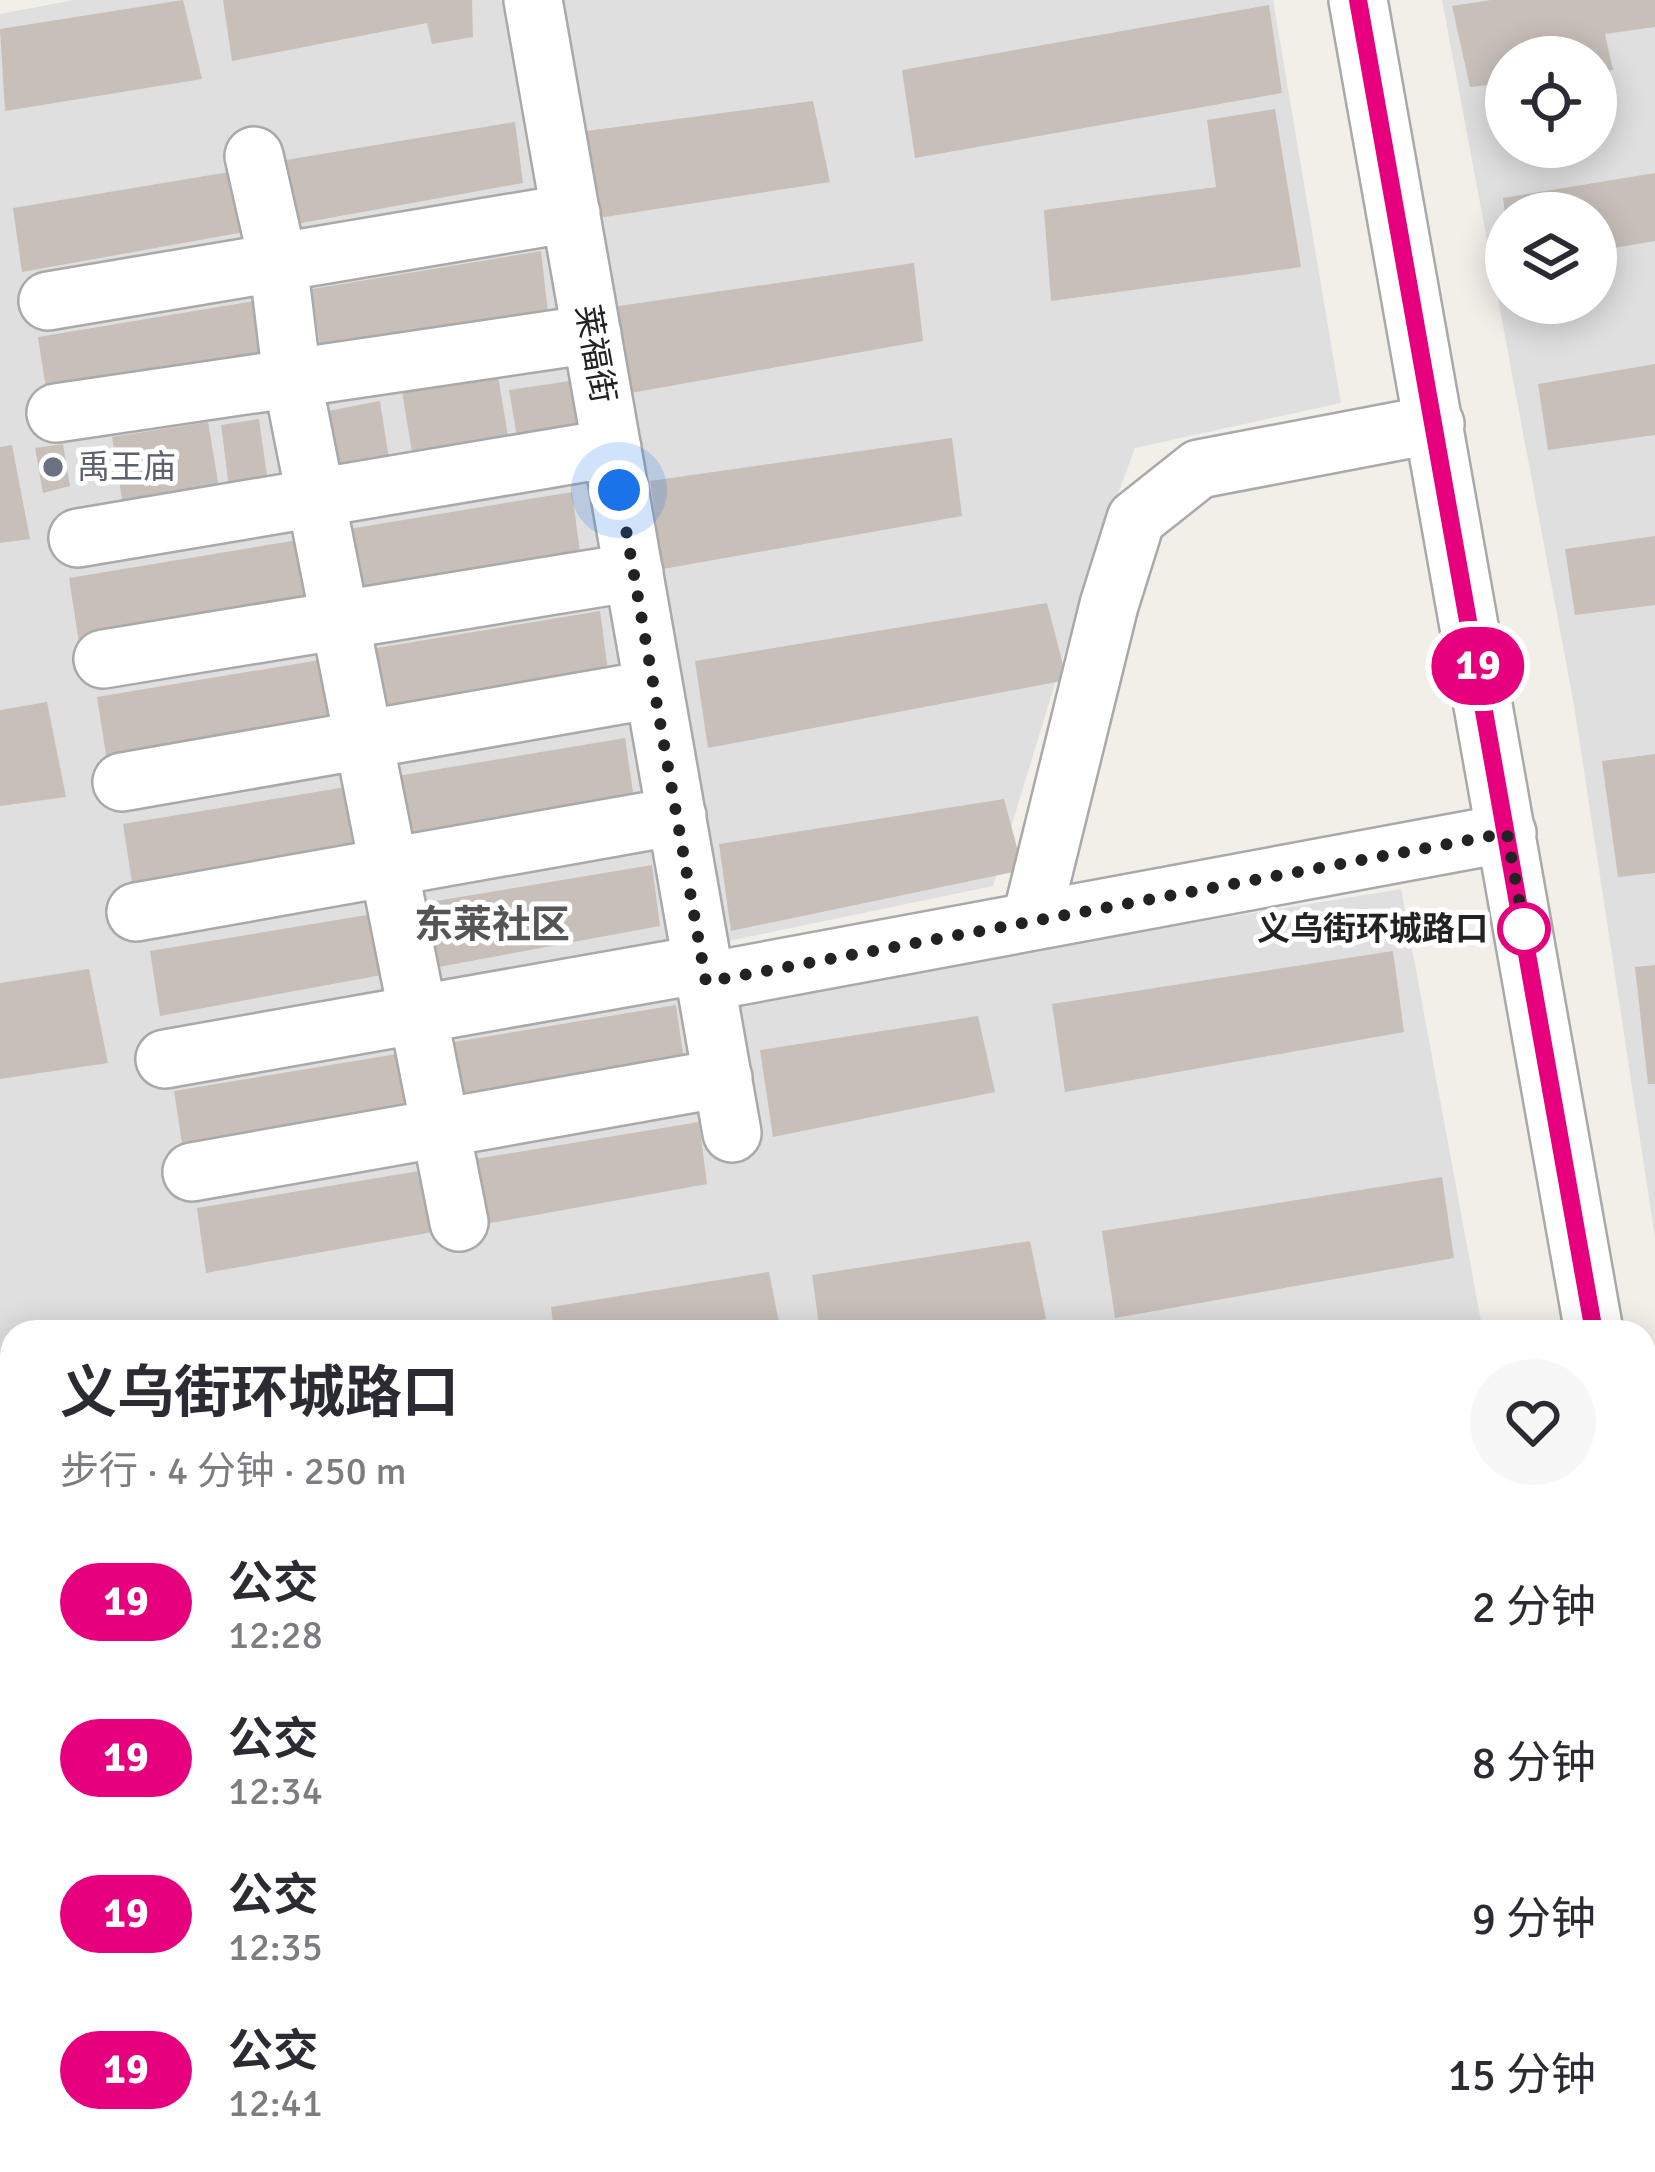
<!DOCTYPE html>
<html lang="zh">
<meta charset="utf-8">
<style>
:root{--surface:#fff;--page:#f7f7f7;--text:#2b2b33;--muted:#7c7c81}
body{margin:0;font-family:Signika,"Noto Sans SC",sans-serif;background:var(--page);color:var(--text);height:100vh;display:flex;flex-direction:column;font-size:45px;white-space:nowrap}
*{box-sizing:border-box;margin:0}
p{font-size:39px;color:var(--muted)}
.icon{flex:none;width:66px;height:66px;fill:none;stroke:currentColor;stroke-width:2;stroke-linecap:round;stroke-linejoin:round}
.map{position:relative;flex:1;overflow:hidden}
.side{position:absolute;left:0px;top:1320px;width:1656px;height:852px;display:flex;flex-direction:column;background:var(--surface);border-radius:36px 36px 0 0;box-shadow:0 6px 30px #0003}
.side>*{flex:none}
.badge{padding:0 24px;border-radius:39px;font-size:42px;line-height:78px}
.controls{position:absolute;left:1485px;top:36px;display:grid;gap:24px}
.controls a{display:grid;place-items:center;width:132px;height:132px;border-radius:50%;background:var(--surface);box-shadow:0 6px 30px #0003;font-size:60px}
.you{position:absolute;width:60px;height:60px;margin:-30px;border:9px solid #fff;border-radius:50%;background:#1a73e8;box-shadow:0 0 0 18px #1a73e833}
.map>.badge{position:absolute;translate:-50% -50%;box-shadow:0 0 0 6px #fff}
.round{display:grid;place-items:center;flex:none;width:126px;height:126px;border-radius:63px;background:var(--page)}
.summary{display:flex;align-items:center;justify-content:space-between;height:204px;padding:0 60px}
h1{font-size:57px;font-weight:700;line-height:90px}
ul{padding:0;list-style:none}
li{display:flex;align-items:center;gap:36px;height:156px;padding:0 60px}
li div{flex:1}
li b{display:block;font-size:45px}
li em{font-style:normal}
li .badge{min-width:132px;font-weight:700;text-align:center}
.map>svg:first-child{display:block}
</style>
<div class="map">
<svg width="1655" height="2172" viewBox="0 0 1655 2172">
<rect width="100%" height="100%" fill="#f2efe9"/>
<path fill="#e0dfdf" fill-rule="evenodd" d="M74,0H1273L1341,403L1135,448L1091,566L993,886L728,941L744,1007L991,956L1401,889L1483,1332H12V1710L0,1711V14Z
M1442,0H1655V1238L1574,705ZM1506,57H1596V147H1506ZM1506,213H1596V303H1506Z"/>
<path fill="#f2dad9" d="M12,2131V2160H1618L1619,2172H0V2132Z"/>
<path fill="#c7bfb8" d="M183,0L202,79L5,111L0,29Z
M223,0H472L473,37L432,44L427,23L232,61Z
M1491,0H1655V27L1605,34L1613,70L1596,72V57H1506V83L1470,87L1452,6Z
M1269,5L1282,93L915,158L902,70Z
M813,101L830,182L592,219L579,132Z
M1275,109L1301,267L1051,301L1044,210L1216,187L1207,120Z
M515,122L523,183L296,224L286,160Z
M241,170L250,231L22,272L13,208Z
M1655,173V241L1596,251V213H1505L1503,198Z
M541,251L548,312L321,353L312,289Z
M914,263L923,341L625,394L612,307Z
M267,299L275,360L48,402L38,337Z
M1655,364V435L1548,450L1538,384Z
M498,376L511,454L415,471L402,391Z
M583,379L596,437L519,448L509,390Z
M380,401L391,472L336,480L328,411Z
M259,419L269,490L230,495L221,425Z
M208,422L221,500L125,517L112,437Z
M952,438L962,516L663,569L650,481Z
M63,444L70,486L43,493L35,448Z
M12,445L30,539L0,543V447Z
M572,492L580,553L353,595L343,530Z
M1655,536V605L1575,615L1565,549Z
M298,540L306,601L79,643L69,578Z
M1047,603L1067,680L708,748L695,661Z
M600,611L608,671L380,713L371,649Z
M326,659L334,719L107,761L97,697Z
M47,702L66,797L0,806V710Z
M625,738L634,799L406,840L397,776Z
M1655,754V873L1618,877L1602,761Z
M352,786L360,847L133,889L123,824Z
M1004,799L1023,870L731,931L719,844Z
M652,865L660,926L433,968L424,903Z
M379,913L387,974L160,1016L150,951Z
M1393,951L1404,1032L1065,1092L1052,1004Z
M1655,965V1084H1648L1635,967Z
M89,969L108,1063L0,1079V983Z
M676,1005L685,1067L457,1108L448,1043Z
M978,1016L995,1092L773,1137L760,1050Z
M403,1053L411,1115L184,1156L174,1091Z
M699,1122L707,1184L480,1225L470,1160Z
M425,1170L433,1232L206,1273L197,1208Z
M1442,1177L1454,1258L1115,1318L1102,1231Z
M1030,1241L1046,1319L979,1332H820L812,1275Z
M769,1272L781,1332H554L551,1307Z
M512,1322L514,1332H458V1329Z
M12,1404V1584L0,1585V1406Z"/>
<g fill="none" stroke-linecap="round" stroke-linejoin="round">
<g stroke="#a9a9a9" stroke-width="62">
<path id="minor" d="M533,0L732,1133
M1358,0L1594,1332
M254,156L278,262L292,378L459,1222
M48,301L571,213
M56,413L592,334
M78,538L612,448
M103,659L634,572
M122,782L654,689
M136,912L677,816
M1031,921L1109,605L1136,519L1199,469L1435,424
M706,982L1507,833
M165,1059L703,964
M192,1172L723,1078
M1644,1615L1655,1719
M0,1793L12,1792
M1644,1956L1655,1955
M0,2090L12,2089
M605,2160L606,2172"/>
</g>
<g stroke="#a06b00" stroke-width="70">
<path id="major" d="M1644,1551L1655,1566
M1644,1743L1655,1742
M1644,1845L1655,1844
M0,1897L12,1896
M0,1998L12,1997
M1644,2003L1655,2029"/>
</g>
<use href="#minor" stroke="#fff" stroke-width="57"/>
<use href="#major" stroke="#fcd6a4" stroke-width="66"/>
</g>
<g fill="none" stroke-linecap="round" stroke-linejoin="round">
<g stroke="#fff" stroke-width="27">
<path id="line" d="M1358,0L1594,1332"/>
</g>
<use href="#line" stroke="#e6007e" stroke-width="18"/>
<path stroke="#222" stroke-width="12" stroke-dasharray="0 21.6" d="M619,490L706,982L1507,833L1524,929"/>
</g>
<circle fill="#6b7280" stroke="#fff" stroke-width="4.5" cx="53" cy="467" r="12"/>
<circle fill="#fff" stroke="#e6007e" stroke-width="6" cx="1524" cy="929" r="24"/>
<g text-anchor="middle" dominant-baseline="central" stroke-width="10" stroke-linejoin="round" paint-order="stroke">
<g font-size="33" fill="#222" stroke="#fff">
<text transform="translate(595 354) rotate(80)">莱福街</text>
</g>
<g font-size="33" fill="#5b616d" stroke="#fff" text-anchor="start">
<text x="77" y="467">禹王庙</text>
</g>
<g font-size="33" font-weight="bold" fill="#222" stroke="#fff" text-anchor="end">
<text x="1488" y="929">义乌街环城路口</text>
</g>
<g font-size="39" font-weight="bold" fill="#555" stroke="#fff">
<text x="492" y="925">东莱社区</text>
</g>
</g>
</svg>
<div class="controls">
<a><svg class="icon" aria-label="locate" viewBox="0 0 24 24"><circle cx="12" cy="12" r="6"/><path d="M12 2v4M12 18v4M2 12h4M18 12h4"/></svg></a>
<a><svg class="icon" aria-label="layers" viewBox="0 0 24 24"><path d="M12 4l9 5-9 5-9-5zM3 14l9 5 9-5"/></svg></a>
</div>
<div class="you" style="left:619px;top:490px"></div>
<b class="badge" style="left:1478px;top:666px;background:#e6007e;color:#fff">19</b>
<section class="side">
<div class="summary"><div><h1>义乌街环城路口</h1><p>步行 · 4 分钟 · 250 m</p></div><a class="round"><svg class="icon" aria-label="heart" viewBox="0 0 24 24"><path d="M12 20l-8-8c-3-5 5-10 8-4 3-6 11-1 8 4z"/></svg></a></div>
<ul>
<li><span class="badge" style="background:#e6007e;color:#fff">19</span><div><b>公交</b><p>12:28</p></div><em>2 分钟</em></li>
<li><span class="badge" style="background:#e6007e;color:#fff">19</span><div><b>公交</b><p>12:34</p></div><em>8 分钟</em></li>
<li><span class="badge" style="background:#e6007e;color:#fff">19</span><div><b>公交</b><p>12:35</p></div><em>9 分钟</em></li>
<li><span class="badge" style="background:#e6007e;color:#fff">19</span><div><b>公交</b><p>12:41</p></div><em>15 分钟</em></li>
</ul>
</section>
</div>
